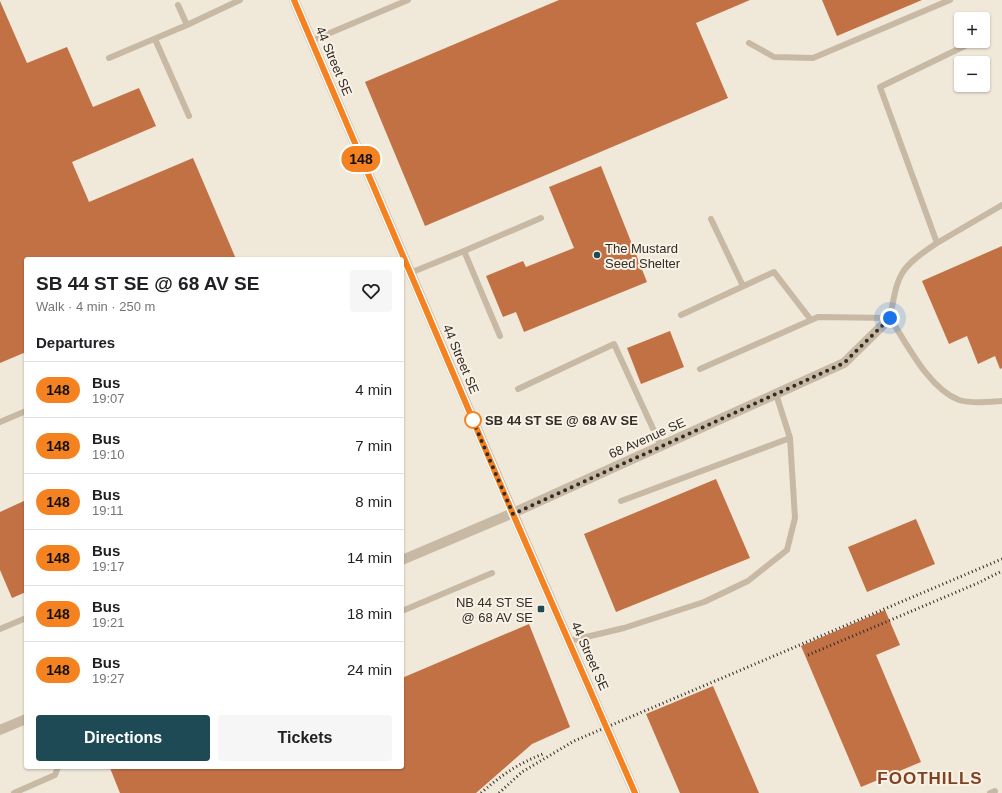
<!DOCTYPE html>
<meta charset="utf-8">
<style>
:root{--surface:#fff;--page:#f6f6f6;--text:#202124;--muted:#757577;--line:#e0e0e0;--accent:#1d4a54}
body{margin:0;font-family:Arial,sans-serif;background:var(--page);color:var(--text);height:100vh;display:flex;flex-direction:column;font-size:15px;white-space:nowrap}
*{box-sizing:border-box;margin:0}
p{font-size:13px;color:var(--muted)}
.icon{flex:none;width:22px;height:22px;fill:none;stroke:currentColor;stroke-width:2;stroke-linecap:round;stroke-linejoin:round}
.map{position:relative;flex:1;overflow:hidden}
.panel{position:absolute;left:24px;top:257px;width:380px;height:512px;display:flex;flex-direction:column;background:var(--surface);border-radius:4px;box-shadow:0 1px 3px #0004}
.panel>*{flex:none}
.badge{padding:0 8px;border-radius:13px;font-size:14px;line-height:26px}
.fabs{position:absolute;left:954px;top:12px;display:grid;gap:8px}
.fabs a{display:grid;place-items:center;width:36px;height:36px;border-radius:4px;background:var(--surface);box-shadow:0 1px 3px #0004;font-size:20px}
.you{position:absolute;width:20px;height:20px;margin:-10px;border:3px solid #fff;border-radius:50%;background:#1a73e8;box-shadow:0 0 0 6px #1a73e833}
.map>.badge{position:absolute;translate:-50% -50%;box-shadow:0 0 0 2px #fff}
h2{padding:0 12px;font-size:15px;line-height:36px}
.round{display:grid;place-items:center;flex:none;width:42px;height:42px;border-radius:4px;background:var(--page)}
.headline{display:flex;align-items:center;justify-content:space-between;height:68px;padding:0 12px}
h1{font-size:19px;font-weight:700;line-height:30px}
.cta{display:flex;gap:8px;margin-top:auto;padding:8px 12px}
.cta a{flex:1;height:46px;border-radius:4px;background:var(--accent);color:#fff;font-size:16px;font-weight:700;line-height:46px;text-align:center}
.cta a+a{background:var(--page);color:var(--text)}
ul{padding:0;list-style:none}
li{display:flex;align-items:center;gap:12px;height:56px;padding:0 12px;border-top:1px solid var(--line)}
li div{flex:1}
li b{display:block;font-size:15px}
li em{font-style:normal}
li .badge{min-width:44px;font-weight:700;text-align:center}
.map>svg:first-child{display:block}
</style>
<div class="map">
<svg width="1002" height="793" viewBox="0 0 1002 793">
<rect width="100%" height="100%" fill="#f0e8d9"/>
<path fill="#c27145" d="M559,0H750L696,23L728,98L425,226L365,82Z
M822,0H922L837,36Z
M0,1L27,63L67,47L93,107L139,88L156,126L72,162L89,202L193,158L236,259H26V352L0,363Z
M601,166L647,282L524,332L516,312L503,317L486,276L523,261L526,267L574,248L549,187Z
M1002,246V368L1000,369L995,356L978,364L967,336L949,344L922,281Z
M670,331L684,367L641,384L627,348Z
M716,479L750,558L616,612L584,534Z
M26,500V592L12,598L0,570V512Z
M916,519L935,564L867,592L848,547Z
M885,610L900,645L876,655L921,762L861,787L801,646Z
M529,624L570,727L532,744L476,793H120L110,768L402,767V678Z
M713,686L759,793H680L646,714Z"/>
<g fill="none" stroke-linecap="round" stroke-linejoin="round">
<path stroke="#c8b9a5" stroke-width="6" d="M178,5L187,25
M155,39L189,116
M311,41L408,0
M975,41L880,87L937,243C898,269 898,274 890,318C907,344 929,389 959,400C972,404 989,402 1002,401
M749,43L774,57L813,58L950,0
M109,58L187,25L240,0
M711,219L743,286
M937,243L1002,205
M410,273L464,251
M681,315L774,272L811,320
M500,336L464,251L541,218
M700,369L818,317L890,318
M518,389L614,344L661,446
M0,422L26,411
M621,501L790,438
M402,611L492,573
M0,629L26,618
M569,641L624,628L704,602L748,581L787,550L795,518L790,438L776,394
M14,793L55,775L58,767
M990,793L995,791"/>
<path stroke="#c8b9a5" stroke-width="10" d="M294,0L513,513L635,793
M402,560L513,513L844,363L890,318
M0,730L26,719"/>
<path stroke="#342c26" stroke-width="3" stroke-dasharray="1 3" stroke-linecap="butt" d="M808,655L978,583L1002,571
M481,793C500,776 519,763 543,754
M499,793L522,772L574,741L1002,559"/>
</g>
<g fill="none" stroke-linecap="round" stroke-linejoin="round">
<g stroke="#fff" stroke-width="9">
<path id="line" d="M294,0L513,514L635,793"/>
</g>
<use href="#line" stroke="#f58220" stroke-width="6"/>
<path stroke="#342c26" stroke-width="4" stroke-dasharray="0 7.2" d="M473,420L470,414L513,514L844,363L890,318"/>
</g>
<g fill="#1d4a54" stroke="#f8f1e5" stroke-width="1.5">
<circle cx="597" cy="255" r="4"/>
<rect x="537" y="605" width="8" height="8" rx="2"/>
</g>
<circle fill="#fff" stroke="#f58220" stroke-width="2" cx="473" cy="420" r="8"/>
<g text-anchor="middle" dominant-baseline="central" stroke-width="4" stroke-linejoin="round" paint-order="stroke">
<g font-size="13" fill="#342c26" stroke="#f8f1e5">
<text transform="translate(334 61) rotate(67)">44 Street SE</text>
<text transform="translate(461 359) rotate(67)">44 Street SE</text>
<text transform="translate(647 438) rotate(-24)">68 Avenue SE</text>
<text transform="translate(590 656) rotate(66)">44 Street SE</text>
</g>
<g font-size="13" fill="#342c26" stroke="#f8f1e5" text-anchor="start">
<text x="605" y="248">The Mustard<tspan x="605" dy="15">Seed Shelter</tspan></text>
<text x="533" y="602" text-anchor="end">NB 44 ST SE<tspan x="533" dy="15">@ 68 AV SE</tspan></text>
</g>
<g font-size="13" font-weight="bold" fill="#342c26" stroke="#f8f1e5" text-anchor="start">
<text x="485" y="420">SB 44 ST SE @ 68 AV SE</text>
</g>
<g font-size="17" font-weight="bold" letter-spacing="1" fill="#804222" stroke="#f8f1e5">
<text x="930" y="778">FOOTHILLS</text>
</g>
</g>
</svg>
<div class="fabs">
<a>+</a>
<a>−</a>
</div>
<div class="you" style="left:890px;top:318px"></div>
<b class="badge" style="left:361px;top:159px;background:#f58220;color:#111">148</b>
<section class="panel">
<div class="headline"><div><h1>SB 44 ST SE @ 68 AV SE</h1><p>Walk · 4 min · 250 m</p></div><a class="round"><svg class="icon" aria-label="heart" viewBox="0 0 24 24"><path d="M12 20l-8-8c-3-5 5-10 8-4 3-6 11-1 8 4z"/></svg></a></div>
<h2>Departures</h2>
<ul>
<li><span class="badge" style="background:#f58220;color:#111">148</span><div><b>Bus</b><p>19:07</p></div><em>4 min</em></li>
<li><span class="badge" style="background:#f58220;color:#111">148</span><div><b>Bus</b><p>19:10</p></div><em>7 min</em></li>
<li><span class="badge" style="background:#f58220;color:#111">148</span><div><b>Bus</b><p>19:11</p></div><em>8 min</em></li>
<li><span class="badge" style="background:#f58220;color:#111">148</span><div><b>Bus</b><p>19:17</p></div><em>14 min</em></li>
<li><span class="badge" style="background:#f58220;color:#111">148</span><div><b>Bus</b><p>19:21</p></div><em>18 min</em></li>
<li><span class="badge" style="background:#f58220;color:#111">148</span><div><b>Bus</b><p>19:27</p></div><em>24 min</em></li>
</ul>
<div class="cta"><a>Directions</a><a>Tickets</a></div>
</section>
</div>
